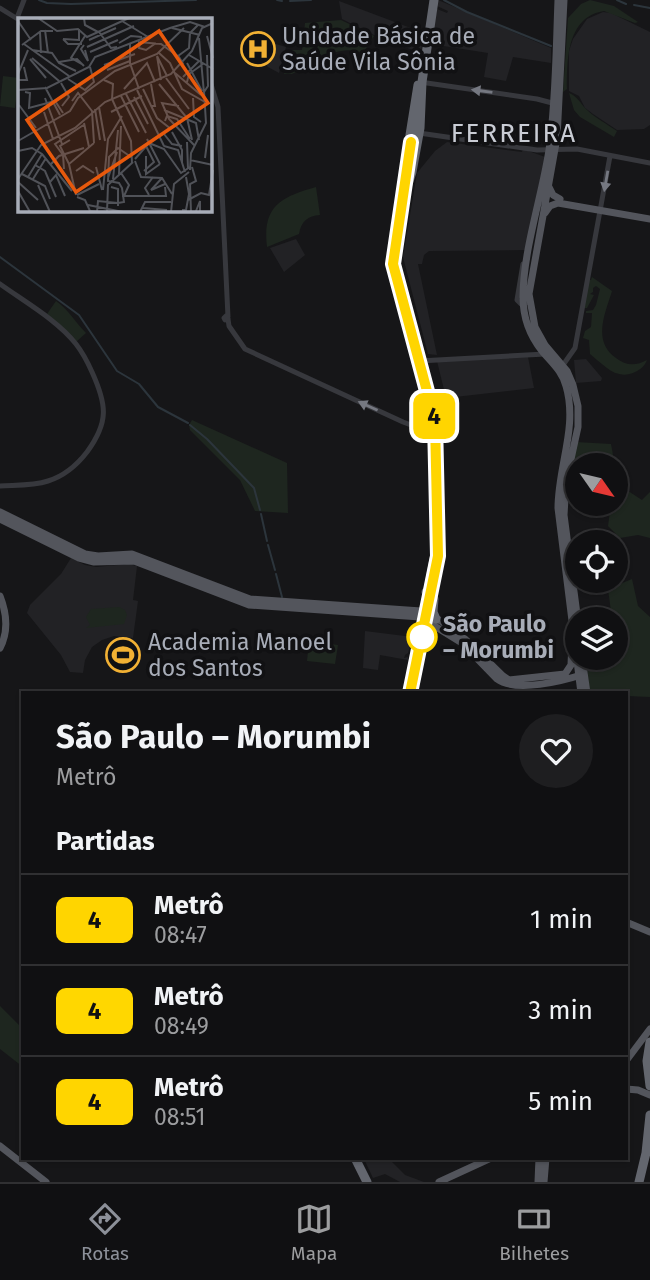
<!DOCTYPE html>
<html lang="pt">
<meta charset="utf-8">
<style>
:root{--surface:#101012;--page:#1e1e20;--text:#f1f3f6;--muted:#9c9d9f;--line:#303032;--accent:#8c9099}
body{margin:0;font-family:"Fira Sans",sans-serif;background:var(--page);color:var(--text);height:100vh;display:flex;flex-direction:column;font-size:26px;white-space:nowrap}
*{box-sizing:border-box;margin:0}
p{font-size:23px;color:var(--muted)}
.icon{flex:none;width:38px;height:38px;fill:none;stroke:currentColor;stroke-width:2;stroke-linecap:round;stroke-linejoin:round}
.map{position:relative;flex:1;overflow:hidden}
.details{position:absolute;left:21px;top:691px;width:607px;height:469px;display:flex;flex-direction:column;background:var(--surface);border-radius:0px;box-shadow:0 2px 5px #0004,0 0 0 2px var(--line)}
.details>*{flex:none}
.badge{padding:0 14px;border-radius:10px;font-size:24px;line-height:46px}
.needle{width:46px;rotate:124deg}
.tools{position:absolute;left:565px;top:453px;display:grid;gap:14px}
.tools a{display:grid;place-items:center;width:63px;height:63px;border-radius:50%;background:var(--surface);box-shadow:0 2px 5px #0004,0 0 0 2px var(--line);font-size:35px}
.map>.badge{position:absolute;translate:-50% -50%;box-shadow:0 0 0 4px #fff}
h2{padding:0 35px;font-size:26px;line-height:63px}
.round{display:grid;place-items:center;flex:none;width:74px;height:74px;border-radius:37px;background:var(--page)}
.overview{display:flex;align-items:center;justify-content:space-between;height:119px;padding:0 35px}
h1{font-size:33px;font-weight:700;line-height:52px}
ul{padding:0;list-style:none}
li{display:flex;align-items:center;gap:21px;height:91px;padding:0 35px;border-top:2px solid var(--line)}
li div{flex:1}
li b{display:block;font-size:26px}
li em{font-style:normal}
li .badge{min-width:77px;font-weight:700;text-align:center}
.tab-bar{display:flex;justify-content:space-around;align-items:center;height:98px;border-top:2px solid var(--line);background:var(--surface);font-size:19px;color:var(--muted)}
.tab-bar a{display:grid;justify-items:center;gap:4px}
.tab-bar .on{color:var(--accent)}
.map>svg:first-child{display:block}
</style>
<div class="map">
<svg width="650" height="1182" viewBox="0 0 650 1182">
<rect width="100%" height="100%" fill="#161618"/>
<path fill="#222225" d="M438,0L551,48V63L513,57L506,81L484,77L488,53L431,44L437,9L447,13L448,11L437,6Z
M339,1L424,33L421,53L380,38L342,19Z
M603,12L611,13L650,32V125L644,129L617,130L593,114L585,108L579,96L569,91V51L573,39L587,19Z
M244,35L286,47L279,73L268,67L254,51L242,45Z
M447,142L522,152L523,149L545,157L526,250L429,251L424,255L422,264H418L437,355L428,354L403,257L417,173L435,151Z
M296,239L305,255L284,272L270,248Z
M528,357L534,388L446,398L437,361Z
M586,359L602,378L601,381L576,383L574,360Z
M71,558L85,565L96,567L128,564L137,566L133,600L138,601L133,638L114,636L102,640L92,647L85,660L83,673L70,672L61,655L27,613L30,605L61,574Z
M365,631L413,637L408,653L405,655L404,658L408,657V660L380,655L378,670L363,668Z
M364,1159H389L405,1175L424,1182H400L385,1174L373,1178Z"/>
<path fill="#1e261f" d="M590,0L614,6L638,22L635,23L604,11C567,17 567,59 567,89L563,92L568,18L581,4Z
M341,20L374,36L363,53C337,43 315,63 292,74H284L291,50H302L305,23Z
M3,76L19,78L15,108L0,106Z
M569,93C578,97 580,103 586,109C595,118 607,124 617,131L614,137L580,117L574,110Z
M316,187L320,215C308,216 301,221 299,234L267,247C262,206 281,197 316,187Z
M592,277L612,291C605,314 592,341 616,358C626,366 636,366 647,360C644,367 641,369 635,372C616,381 604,365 590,354L589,340L583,338L585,331L591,327L592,313H586V311L593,310L596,305L600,289L596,286L593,288V292L590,294L594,295L587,308H584L589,279L591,280Z
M56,301C69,310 75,322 86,333L76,342L47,314Z
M192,420L287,463L288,513L255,511L240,480L190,430L189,425Z
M576,442L611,444L614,460L602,465L578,466L577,475H568Z
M622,487L642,500L650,492V538L638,535L620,538L608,526L611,504H616V492Z
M632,579L638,606L650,617V697L627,696L626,693H590L586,658H616V620L612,619L608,589Z
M119,607L125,610L127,615L124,624L86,628L90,625L86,617L91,609Z
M301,640L338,645L335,664L307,661L308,651L300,650Z
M0,1006L23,1029V1067L0,1049Z"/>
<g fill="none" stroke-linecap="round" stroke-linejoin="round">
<path stroke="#2c353c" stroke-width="2" d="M39,0L47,3L71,4L196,0
M277,0L282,1
M444,0L467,12L551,46
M617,0L626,4
M290,1L311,0
M634,5L650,8
M0,257L79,315L117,371L139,384L158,407L188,423
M190,425L207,439L254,488L260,510
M261,514L267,541
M268,545L275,570
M276,574L282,597"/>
<path stroke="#37383d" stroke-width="5" d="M0,8L16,18
M17,18L24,0
M210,81L218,107L228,317
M420,82L537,99L556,104
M419,133L537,150L577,149L650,163
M523,264L517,300L521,304L529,302
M0,284C25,302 57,320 76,344C83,353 88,363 92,372C107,405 109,422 87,452C77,465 64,476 48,481C33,486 16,485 0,486
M226,316L228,319L225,320L224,318Z
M228,319L229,326L245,349L403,422L435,434
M419,361L545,354
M563,365L575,348L610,156"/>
<path stroke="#53555c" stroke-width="7" d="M558,0C556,49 556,101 549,150C542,196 523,251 523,297C523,317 530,336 542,351C552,363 562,371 566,386C578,427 558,466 558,508L581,693
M564,0L557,138L529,294L535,327L545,345L567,371L573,385L578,406V427L566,482L564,515L578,622
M548,185L553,195L560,199
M545,213L550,206L558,203L650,219
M0,512L85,554L98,556L132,554L250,599L421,611L441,621L464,638L503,676L509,680L565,674L571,665L572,642
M0,519L79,558L94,562L134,561L249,605L420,617L462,643L497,679C516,693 563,681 584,674
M0,596C7,614 9,631 0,648
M582,658L587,693
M626,922L650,932
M626,1061L650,1029
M626,1089L638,1090L650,1095
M0,1146L46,1182
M439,1182L491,1158
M538,1182L539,1158
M544,1182L546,1158"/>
<path stroke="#63666e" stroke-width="9" d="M402,185L418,85
M426,592L434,599L433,612L436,619
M408,693L435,554L434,488L436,419L393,262L403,199L412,172L420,128L422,82L434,0
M650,1042L647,1061L650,1086
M355,1158L367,1182
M639,1182L646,1153L650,1115"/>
</g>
<defs><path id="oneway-solid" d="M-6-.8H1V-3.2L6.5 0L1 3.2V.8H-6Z" transform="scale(1.75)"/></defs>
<g fill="#757881">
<use href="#oneway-solid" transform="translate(482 91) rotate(-172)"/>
<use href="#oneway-solid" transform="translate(606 181) rotate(100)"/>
<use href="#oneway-solid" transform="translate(368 406) rotate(-156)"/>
</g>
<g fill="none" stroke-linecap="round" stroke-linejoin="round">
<g stroke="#fff" stroke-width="16">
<path id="line" d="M410,693L438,556L435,421L393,264L411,142"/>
</g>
<use href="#line" stroke="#ffd500" stroke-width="10"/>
</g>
<defs>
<g id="hospital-ring" transform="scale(1.75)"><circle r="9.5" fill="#111113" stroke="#f2b134" stroke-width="1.5"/><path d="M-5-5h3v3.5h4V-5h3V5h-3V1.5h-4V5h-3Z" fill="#f2b134"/></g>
<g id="stadium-ring" transform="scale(1.75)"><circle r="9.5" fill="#111113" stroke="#f2b134" stroke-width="1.5"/><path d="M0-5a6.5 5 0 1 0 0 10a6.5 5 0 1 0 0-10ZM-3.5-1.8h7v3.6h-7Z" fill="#f2b134"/></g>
</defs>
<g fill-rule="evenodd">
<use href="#hospital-ring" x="258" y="49"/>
<use href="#stadium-ring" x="123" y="655"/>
</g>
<circle fill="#fff" stroke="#ffd500" stroke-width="3.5" cx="422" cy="637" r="14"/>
<g text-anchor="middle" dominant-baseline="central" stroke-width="7" stroke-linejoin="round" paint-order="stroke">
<g font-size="23" fill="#a8adb8" stroke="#111113" text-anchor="start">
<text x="282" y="36">Unidade Básica de<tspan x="282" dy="26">Saúde Vila Sônia</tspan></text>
<text x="148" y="642">Academia Manoel<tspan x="148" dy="26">dos Santos</tspan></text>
</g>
<g font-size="23" font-weight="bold" fill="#a8adb8" stroke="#111113" text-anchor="start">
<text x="443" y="624">São Paulo<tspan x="443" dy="26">– Morumbi</tspan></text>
</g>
<g font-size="26" letter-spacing="2" fill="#c9ccd4" stroke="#111113">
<text x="514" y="133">FERREIRA</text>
</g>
</g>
<g transform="translate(18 18)">
<rect width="194" height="194" fill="#161618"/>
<path fill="none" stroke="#2c353c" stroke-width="3.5" d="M41,149L54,167"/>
<path fill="none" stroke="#505258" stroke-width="2" d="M20,0L39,13L60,11L69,19L111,0M66,0L67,7L80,14M0,3L13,22M104,3L130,19M154,10L182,17M27,12L30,35M22,14L23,35M81,14L93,30L99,29M189,18L195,40M181,20L186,75M45,21L61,22V11M45,21L50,26H64M71,22L98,10M120,24L143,26L161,39L164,44L162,43L161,39M122,24L121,30L128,32L138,25M101,25L113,18L124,19M112,25V45L121,71M6,26L51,58M4,27L23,13H35M66,27L63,31L70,43L67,32M69,29L116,8M14,32L34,35L41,45L58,53M72,34L100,22M141,35L152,45L164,71L187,84M171,37L195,51M139,38L143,62M139,38L149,58M160,38L171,30L172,15L180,7M14,40L41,63M12,41L28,60M41,44L59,41L66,48M169,45L184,73M64,46L53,40L67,18M86,47L117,36M89,52L112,43M157,55L183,77M0,56L10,32M165,59L181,43M148,60L171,91M50,61L67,72L76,64L72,49M0,62H9L6,49M86,62L95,66L94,81L113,123L114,145M169,64L171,56L185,46M43,65L51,79L44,88M141,66L169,100L174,122M27,69L42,97M106,71L129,45L137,64M125,71L139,100L153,111M0,72L29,70L71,49L77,39L152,10L172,4L187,9M119,72L146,128M7,74L12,75L11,90L37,83L45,95M186,74L190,68L189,37M108,76L128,115M103,78L121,114M116,79L130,106M27,80L44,126M175,80L176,99L183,104M54,83L60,75L74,93L76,125M1,87L18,110M133,88H137L133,66M161,88L144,85L151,101L177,128M81,89L87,123M77,91L82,122M146,92L178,105L181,122M26,94L35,121M93,94L124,78M147,103L149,98L159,101L172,121M66,105L71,129M154,114L164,132V145M146,116L154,126L164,128M129,121L142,146M0,123L52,93L60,80L97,53L139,36L166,10M169,124L170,151M146,128L160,132L167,154M0,133L14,130L24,136L54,173M128,138V156L142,146M187,140L190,117M117,141L131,125L146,131L163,155L172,149M172,142L195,147M117,143L123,159L144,160L154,176M51,146L42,128L52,122M17,147L27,153L38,179M32,147L41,138L66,130M78,149L84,172M46,151L45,137L37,126L67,106M172,152L173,135L188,105L186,73M58,153L65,148L76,155M126,153L136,144L128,128M103,155L111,167L106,178M4,156L27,168L32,181M101,156L103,108M10,159L24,136M90,160L99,134M144,160L133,172L147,166M0,161L23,127L57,110L87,84L153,56L174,33L184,10L195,5M15,161L28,140M95,161L100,112M0,164L20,182M32,164L38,157L47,178M20,167L32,194M93,169L100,171V188M85,172L90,121L104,98M0,173L12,194M58,177L51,146L76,125M59,177L81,166M131,177L127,170L135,159M104,178H148L147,169M59,179L67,182L72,193L80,194M170,182L183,175L191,177L195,152M100,185L106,184L104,170L101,165L90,163L91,139L100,130L113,139M70,187L105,194M125,190L149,192M164,192H168L171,176L168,159M178,193L182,183V194M79,194L80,183L100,185M89,194L90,167L115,144M122,194L127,184H153M153,194L156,166L171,154M173,194L172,166L178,163L174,149"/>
<path fill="#e8590c" fill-opacity="0.15" stroke="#e8590c" stroke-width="3.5" d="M141,13L190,85L58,174L9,102Z"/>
<rect width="194" height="194" fill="none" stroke="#a8adb8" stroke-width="3.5"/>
</g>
</svg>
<div class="tools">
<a><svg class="needle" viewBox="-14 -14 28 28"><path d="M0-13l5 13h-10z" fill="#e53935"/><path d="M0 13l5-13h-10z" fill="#9c9d9f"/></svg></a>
<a><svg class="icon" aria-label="locate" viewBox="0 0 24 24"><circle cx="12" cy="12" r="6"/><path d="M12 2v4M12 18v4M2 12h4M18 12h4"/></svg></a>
<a><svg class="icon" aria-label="layers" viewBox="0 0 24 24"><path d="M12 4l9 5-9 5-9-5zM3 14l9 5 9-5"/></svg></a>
</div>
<b class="badge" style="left:434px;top:416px;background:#ffd500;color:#111">4</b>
<section class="details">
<div class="overview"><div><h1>São Paulo – Morumbi</h1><p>Metrô</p></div><a class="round"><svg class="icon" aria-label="heart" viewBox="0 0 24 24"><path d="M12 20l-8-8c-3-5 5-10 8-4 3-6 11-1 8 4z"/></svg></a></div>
<h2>Partidas</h2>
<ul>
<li><span class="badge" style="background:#ffd500;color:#111">4</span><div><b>Metrô</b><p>08:47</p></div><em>1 min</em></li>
<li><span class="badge" style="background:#ffd700;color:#111">4</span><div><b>Metrô</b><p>08:49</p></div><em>3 min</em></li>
<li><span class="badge" style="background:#ffd500;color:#111">4</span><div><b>Metrô</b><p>08:51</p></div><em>5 min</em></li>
</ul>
</section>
</div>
<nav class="tab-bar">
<a class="on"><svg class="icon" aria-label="directions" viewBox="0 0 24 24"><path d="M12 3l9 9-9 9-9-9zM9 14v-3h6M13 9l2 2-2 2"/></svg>Rotas</a>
<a><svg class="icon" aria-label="map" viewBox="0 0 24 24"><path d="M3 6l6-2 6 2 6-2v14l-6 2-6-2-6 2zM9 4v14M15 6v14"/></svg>Mapa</a>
<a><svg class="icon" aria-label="tickets" viewBox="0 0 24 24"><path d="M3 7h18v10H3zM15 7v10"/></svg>Bilhetes</a>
</nav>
